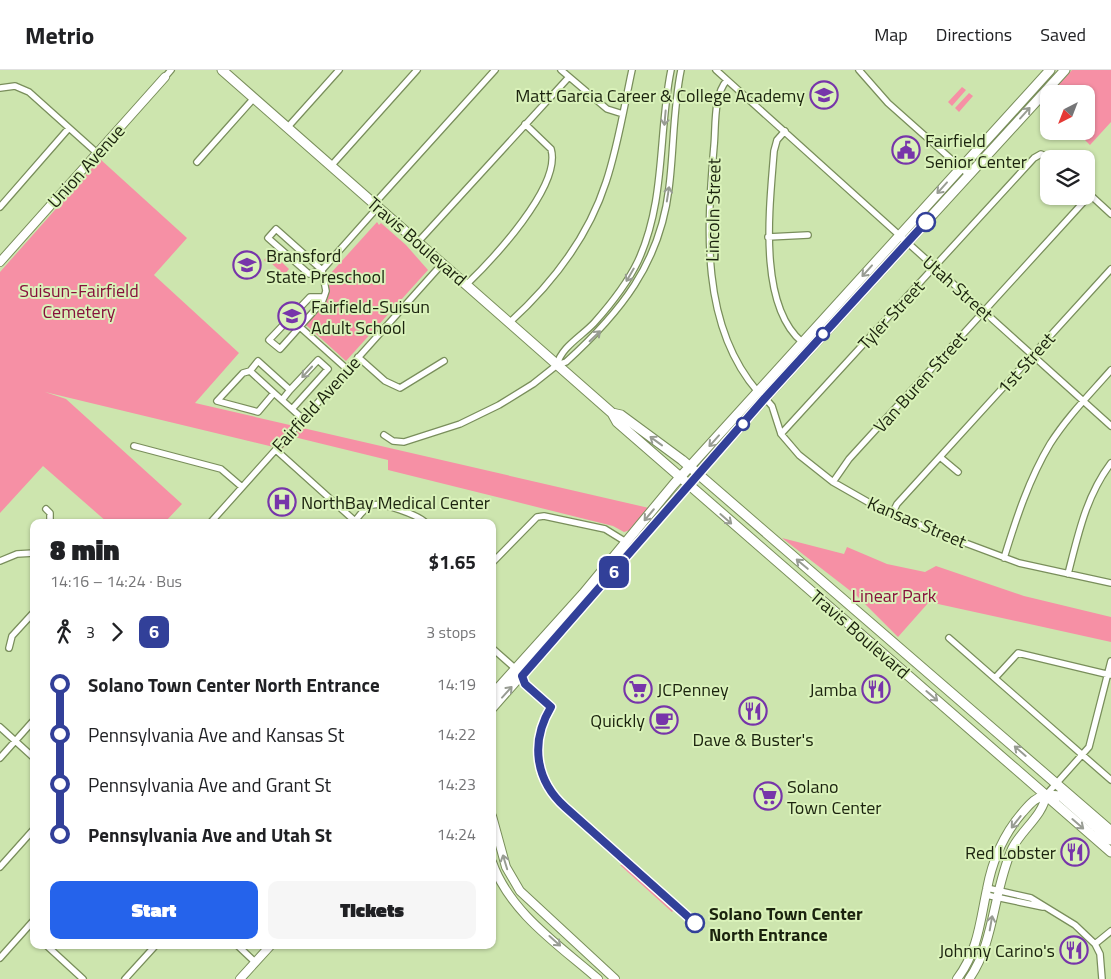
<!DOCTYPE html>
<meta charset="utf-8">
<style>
:root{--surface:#fff;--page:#f6f6f6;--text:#202124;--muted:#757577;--line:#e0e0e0;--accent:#2563eb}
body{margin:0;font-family:"Titillium Web",sans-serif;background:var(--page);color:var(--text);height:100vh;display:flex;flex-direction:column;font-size:19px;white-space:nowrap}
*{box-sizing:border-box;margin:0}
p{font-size:16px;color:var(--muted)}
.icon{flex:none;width:28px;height:28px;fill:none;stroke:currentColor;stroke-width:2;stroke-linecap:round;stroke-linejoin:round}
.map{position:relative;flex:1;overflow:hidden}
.drawer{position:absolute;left:30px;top:449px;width:466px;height:430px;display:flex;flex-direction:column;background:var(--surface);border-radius:10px;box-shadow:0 1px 4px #0004}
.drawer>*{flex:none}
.badge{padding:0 10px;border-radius:8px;font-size:18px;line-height:32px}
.needle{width:32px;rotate:222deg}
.tools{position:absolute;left:1040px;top:15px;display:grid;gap:10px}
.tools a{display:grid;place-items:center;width:55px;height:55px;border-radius:10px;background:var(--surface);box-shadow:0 1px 4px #0004;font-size:25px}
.map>.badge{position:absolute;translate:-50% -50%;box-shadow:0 0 0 2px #fff}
.legs{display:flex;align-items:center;gap:8px;height:55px;padding:0 20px;font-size:16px}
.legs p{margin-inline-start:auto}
.headline{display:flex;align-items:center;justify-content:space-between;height:85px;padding:0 20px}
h1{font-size:28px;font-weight:800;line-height:38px}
.action{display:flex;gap:10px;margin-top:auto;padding:10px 20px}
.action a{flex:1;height:58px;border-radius:10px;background:var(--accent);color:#fff;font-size:20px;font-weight:800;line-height:58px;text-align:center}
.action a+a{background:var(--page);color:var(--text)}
ul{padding:0 20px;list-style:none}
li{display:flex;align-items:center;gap:18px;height:50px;font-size:19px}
li i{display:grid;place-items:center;width:8px;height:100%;margin:0 6px;background:currentColor}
li i::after{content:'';width:12px;height:12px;margin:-6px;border:4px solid;border-radius:50%;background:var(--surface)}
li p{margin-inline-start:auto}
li:first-child i{background:linear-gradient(#0000 50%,currentColor 0)}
li:last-child i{background:linear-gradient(currentColor 50%,#0000 0)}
header{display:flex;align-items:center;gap:30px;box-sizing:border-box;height:70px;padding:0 25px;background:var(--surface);border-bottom:1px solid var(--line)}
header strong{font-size:24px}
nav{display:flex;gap:28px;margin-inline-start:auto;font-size:18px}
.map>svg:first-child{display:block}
</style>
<header>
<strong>Metrio</strong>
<nav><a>Map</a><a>Directions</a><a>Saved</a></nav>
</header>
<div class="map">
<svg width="1111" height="909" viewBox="0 0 1111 909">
<rect width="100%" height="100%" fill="#cde5ae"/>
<path fill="#f690a5" d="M1072,0H1111V52L1090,75L1076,61H1086V24H1050Z
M962,17L966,20L952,36L948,32Z
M969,23L973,26L959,42L955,38Z
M100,89L187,168L154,205L239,283L195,333L649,438L630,460L624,462L613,456L388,400V390L294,367L282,379L45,322L66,329L182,434L165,452H107L43,396L0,443V202Z
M377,152L379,155L381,153L406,175L428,200L346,291L305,254L328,228L330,204Z
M271,182L289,199L284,205L270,192L267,193L264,190Z
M782,468L844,484L847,477L887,494L925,502L936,496L1024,526L1111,547V572L929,532L898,567L857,526Z
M620,795H623L673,841L672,842Z"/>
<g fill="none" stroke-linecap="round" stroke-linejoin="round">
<g stroke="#798e5b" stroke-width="8">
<path id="minor" d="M561,0L607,39L623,44
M716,0L1111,356
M859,0L888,33L969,105
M165,7L171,0
M727,10C713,26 716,56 714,76C707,158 700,255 758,322
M0,18L15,16L29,22L97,83
M287,58L339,0
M785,61L777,70L774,81C770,134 757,234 802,272
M197,92L254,28
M331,96L417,0
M1086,121L1111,144
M374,134L495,0
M0,137L69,58
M276,159L322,200L309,204L268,168Z
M768,167L808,165
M418,172L569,7
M466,215C492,190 562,116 551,79L525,54
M310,227H324L322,232L280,279L269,270Z
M324,227L326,221L322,200L378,137
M509,253C552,214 588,168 606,112C618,76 624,37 632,0
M300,257L348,300
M358,287L385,311L400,318L444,291
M557,295C561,277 582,266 594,253C611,234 627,214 638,191C666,130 658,64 671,0
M250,301L274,323
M290,320L318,290L328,299L292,339
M765,328L772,336L781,364L799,385L833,412L875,436L944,465L1019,493L1111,513
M282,330L290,320L258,291L250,301L243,303L217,331L258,342L274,323L303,349
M781,364L1034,88L1041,84L1051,89
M384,365L393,371L404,372L460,354L499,335L533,314L557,295L566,292C620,243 660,194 669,118C674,79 673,39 681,0
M134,376L221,399L242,417
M276,380L356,452
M940,387L958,402
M833,412L849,389L1090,125
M46,439L50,443V452
M892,444L897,434L1111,199
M355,451C359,446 365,437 372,435C383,432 417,445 425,452
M211,452L442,194
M1004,488C1016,449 1029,409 1050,374C1067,347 1090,324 1111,300
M0,491L17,484L34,483
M492,493L537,447L544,446L605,459L626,472
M1068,504C1078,465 1086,426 1111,393
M949,568L1111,710
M9,578L12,566L34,542
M492,578L517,600
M995,608L1018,583L1110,605
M0,657L34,688
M0,688L34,650
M1046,725L1089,677L1111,591
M0,797L34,759
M987,818L1031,828L1075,855L1095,874L1100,884L1102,909
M986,825L1043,837
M1095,874L1111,861
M46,875L83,909
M237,875L255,892
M0,888L34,850
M125,909L156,875"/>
</g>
<g stroke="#798e5b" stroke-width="10">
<path id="tertiary" d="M0,192L165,7
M492,746L506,797L520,821L615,909
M492,792C510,843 559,875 598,909
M240,909L271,875
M957,909C978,881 980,852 987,819C992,792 1004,764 1022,743C1030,734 1034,728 1046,725C1043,746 1021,760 1012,779C993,821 995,872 969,909"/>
</g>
<g stroke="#798e5b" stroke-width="11">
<path id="secondary" d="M222,0L612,343L617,352L1111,782
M612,343L621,345L682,390L1111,761
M492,625L583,524L674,414L1050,0
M492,638L765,328L1065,0
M1046,725L1061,726L1111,770"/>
</g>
<use href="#minor" stroke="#fff" stroke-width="5.5"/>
<use href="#tertiary" stroke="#fff" stroke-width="8"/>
<use href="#secondary" stroke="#fff" stroke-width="9"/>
</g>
<defs><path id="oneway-shaft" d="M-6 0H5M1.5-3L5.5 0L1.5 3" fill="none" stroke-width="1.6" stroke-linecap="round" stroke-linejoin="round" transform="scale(1.25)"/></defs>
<g stroke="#989c93">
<use href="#oneway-shaft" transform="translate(1025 43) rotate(-48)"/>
<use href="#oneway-shaft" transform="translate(665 48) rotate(95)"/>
<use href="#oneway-shaft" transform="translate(942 118) rotate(132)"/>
<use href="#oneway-shaft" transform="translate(668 124) rotate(-81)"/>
<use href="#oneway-shaft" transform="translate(867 201) rotate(132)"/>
<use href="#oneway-shaft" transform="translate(630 205) rotate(120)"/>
<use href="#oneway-shaft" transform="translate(595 266) rotate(-44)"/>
<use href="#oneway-shaft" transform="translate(307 302) rotate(133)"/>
<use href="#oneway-shaft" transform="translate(656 371) rotate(-144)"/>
<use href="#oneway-shaft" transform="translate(714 371) rotate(132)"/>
<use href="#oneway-shaft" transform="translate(649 445) rotate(130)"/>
<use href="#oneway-shaft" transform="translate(726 449) rotate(41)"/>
<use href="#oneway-shaft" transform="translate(802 494) rotate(-140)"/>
<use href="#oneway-shaft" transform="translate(507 622) rotate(-48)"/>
<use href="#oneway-shaft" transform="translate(932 626) rotate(41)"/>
<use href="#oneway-shaft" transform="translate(1020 681) rotate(-139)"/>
<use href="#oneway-shaft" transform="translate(1016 752) rotate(128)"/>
<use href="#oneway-shaft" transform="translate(1078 754) rotate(41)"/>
<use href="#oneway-shaft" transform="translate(505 792) rotate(-107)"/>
<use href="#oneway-shaft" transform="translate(991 853) rotate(-80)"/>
<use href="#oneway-shaft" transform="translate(555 871) rotate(42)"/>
</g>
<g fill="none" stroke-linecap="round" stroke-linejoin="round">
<g stroke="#fff" stroke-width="11">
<path id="line-1" d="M695,853L565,737C535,710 530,672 551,637L525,614L522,606L765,328L926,152"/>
</g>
<use href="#line-1" stroke="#324099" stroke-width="8"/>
</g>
<defs>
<g id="school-ring" transform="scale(1.4375)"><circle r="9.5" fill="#daf2ba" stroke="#7735aa" stroke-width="1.5"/><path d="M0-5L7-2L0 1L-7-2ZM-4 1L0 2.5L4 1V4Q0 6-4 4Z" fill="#7735aa"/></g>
<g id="civic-ring" transform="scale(1.4375)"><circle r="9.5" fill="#daf2ba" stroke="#7735aa" stroke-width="1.5"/><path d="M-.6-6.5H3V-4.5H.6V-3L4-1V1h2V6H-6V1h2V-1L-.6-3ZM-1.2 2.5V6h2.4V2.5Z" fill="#7735aa"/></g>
<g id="hospital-ring" transform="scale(1.4375)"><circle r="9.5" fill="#daf2ba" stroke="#7735aa" stroke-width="1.5"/><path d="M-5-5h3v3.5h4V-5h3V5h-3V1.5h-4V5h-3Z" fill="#7735aa"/></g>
<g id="supermarket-ring" transform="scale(1.4375)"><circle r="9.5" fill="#daf2ba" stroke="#7735aa" stroke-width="1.5"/><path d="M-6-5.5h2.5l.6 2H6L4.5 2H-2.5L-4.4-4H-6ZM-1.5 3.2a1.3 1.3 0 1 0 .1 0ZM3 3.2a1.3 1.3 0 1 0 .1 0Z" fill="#7735aa"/></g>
<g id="restaurant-ring" transform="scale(1.4375)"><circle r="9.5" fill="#daf2ba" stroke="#7735aa" stroke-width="1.5"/><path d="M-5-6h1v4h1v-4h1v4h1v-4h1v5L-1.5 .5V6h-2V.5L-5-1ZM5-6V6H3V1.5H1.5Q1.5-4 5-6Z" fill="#7735aa"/></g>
<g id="cafe-ring" transform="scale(1.4375)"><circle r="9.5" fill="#daf2ba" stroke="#7735aa" stroke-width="1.5"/><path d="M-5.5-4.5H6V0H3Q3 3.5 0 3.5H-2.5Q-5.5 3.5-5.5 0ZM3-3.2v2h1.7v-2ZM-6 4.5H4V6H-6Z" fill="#7735aa"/></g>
</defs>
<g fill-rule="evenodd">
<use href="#school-ring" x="824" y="25"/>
<use href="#civic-ring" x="906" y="80"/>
<use href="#school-ring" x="247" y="195"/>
<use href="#school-ring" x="292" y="246"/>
<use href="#hospital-ring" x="282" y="432"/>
<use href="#supermarket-ring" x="638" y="619"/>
<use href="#restaurant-ring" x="876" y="619"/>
<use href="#restaurant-ring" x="753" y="641"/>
<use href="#cafe-ring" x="664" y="650"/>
<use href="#supermarket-ring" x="768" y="726"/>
<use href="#restaurant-ring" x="1075" y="782"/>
<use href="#restaurant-ring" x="1074" y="880"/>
</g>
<g fill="#fff" stroke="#324099" stroke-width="2.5">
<circle cx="926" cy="152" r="9"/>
<circle cx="823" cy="264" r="6"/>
<circle cx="743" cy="354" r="6"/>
<circle cx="695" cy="853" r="9"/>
</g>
<g text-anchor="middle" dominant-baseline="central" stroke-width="4" stroke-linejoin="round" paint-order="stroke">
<g font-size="18" fill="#1b230e" stroke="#daf2ba" text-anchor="start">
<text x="805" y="25" text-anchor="end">Matt Garcia Career &amp; College Academy</text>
<text x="925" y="70">Fairfield<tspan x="925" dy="21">Senior Center</tspan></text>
<text x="266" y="185">Bransford<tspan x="266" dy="21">State Preschool</tspan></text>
<text x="311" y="236">Fairfield-Suisun<tspan x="311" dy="21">Adult School</tspan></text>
<text x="301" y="432">NorthBay Medical Center</text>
<text x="657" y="619">JCPenney</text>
<text x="857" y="619" text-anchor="end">Jamba</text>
<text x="645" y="650" text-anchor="end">Quickly</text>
<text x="753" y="669" text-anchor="middle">Dave &amp; Buster's</text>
<text x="787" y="716">Solano<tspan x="787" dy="21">Town Center</tspan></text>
<text x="1056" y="782" text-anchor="end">Red Lobster</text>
<text x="1055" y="880" text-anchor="end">Johnny Carino's</text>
</g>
<g font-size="18" fill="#1b230e" stroke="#daf2ba">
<text transform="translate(86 96) rotate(-48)">Union Avenue</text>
<text transform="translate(713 140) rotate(-89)">Lincoln Street</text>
<text transform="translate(417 171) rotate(41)">Travis Boulevard</text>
<text transform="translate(958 218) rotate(42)">Utah Street</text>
<text transform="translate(891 245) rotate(-47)">Tyler Street</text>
<text transform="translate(1026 293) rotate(-48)">1st Street</text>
<text transform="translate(920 312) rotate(-48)">Van Buren Street</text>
<text transform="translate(316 334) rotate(-48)">Fairfield Avenue</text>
<text transform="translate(917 452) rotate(23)">Kansas Street</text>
<text transform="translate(860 564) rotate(41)">Travis Boulevard</text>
</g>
<g font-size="18" fill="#86113c" stroke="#daf2ba">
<text x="79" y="220">Suisun-Fairfield<tspan x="79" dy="21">Cemetery</tspan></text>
<text x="894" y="525">Linear Park</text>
</g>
<g font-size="18" font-weight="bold" fill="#1b230e" stroke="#daf2ba" text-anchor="start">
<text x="709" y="843">Solano Town Center<tspan x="709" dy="21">North Entrance</tspan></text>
</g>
</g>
</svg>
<div class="tools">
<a><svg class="needle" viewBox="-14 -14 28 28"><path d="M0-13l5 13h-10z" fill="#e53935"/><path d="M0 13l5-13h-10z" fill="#757577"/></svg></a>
<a><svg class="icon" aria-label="layers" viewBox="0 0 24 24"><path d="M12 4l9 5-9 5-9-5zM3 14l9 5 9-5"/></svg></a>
</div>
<b class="badge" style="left:614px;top:502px;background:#324099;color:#fff">6</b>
<section class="drawer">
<div class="headline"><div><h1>8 min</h1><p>14:16 – 14:24 · Bus</p></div><b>$1.65</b></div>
<div class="legs"><svg class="icon" aria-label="walk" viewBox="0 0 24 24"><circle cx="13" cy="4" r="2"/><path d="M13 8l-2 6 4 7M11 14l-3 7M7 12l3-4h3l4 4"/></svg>3<svg class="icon" aria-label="forward" viewBox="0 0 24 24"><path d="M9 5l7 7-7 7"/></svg><b class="badge" style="background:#324099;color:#fff">6</b><p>3 stops</p></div>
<ul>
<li><i style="color:#324099"></i><b>Solano Town Center North Entrance</b><p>14:19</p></li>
<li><i style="color:#324099"></i><span>Pennsylvania Ave and Kansas St</span><p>14:22</p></li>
<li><i style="color:#324099"></i><span>Pennsylvania Ave and Grant St</span><p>14:23</p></li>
<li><i style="color:#324099"></i><b>Pennsylvania Ave and Utah St</b><p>14:24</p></li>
</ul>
<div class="action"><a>Start</a><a>Tickets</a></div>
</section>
</div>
